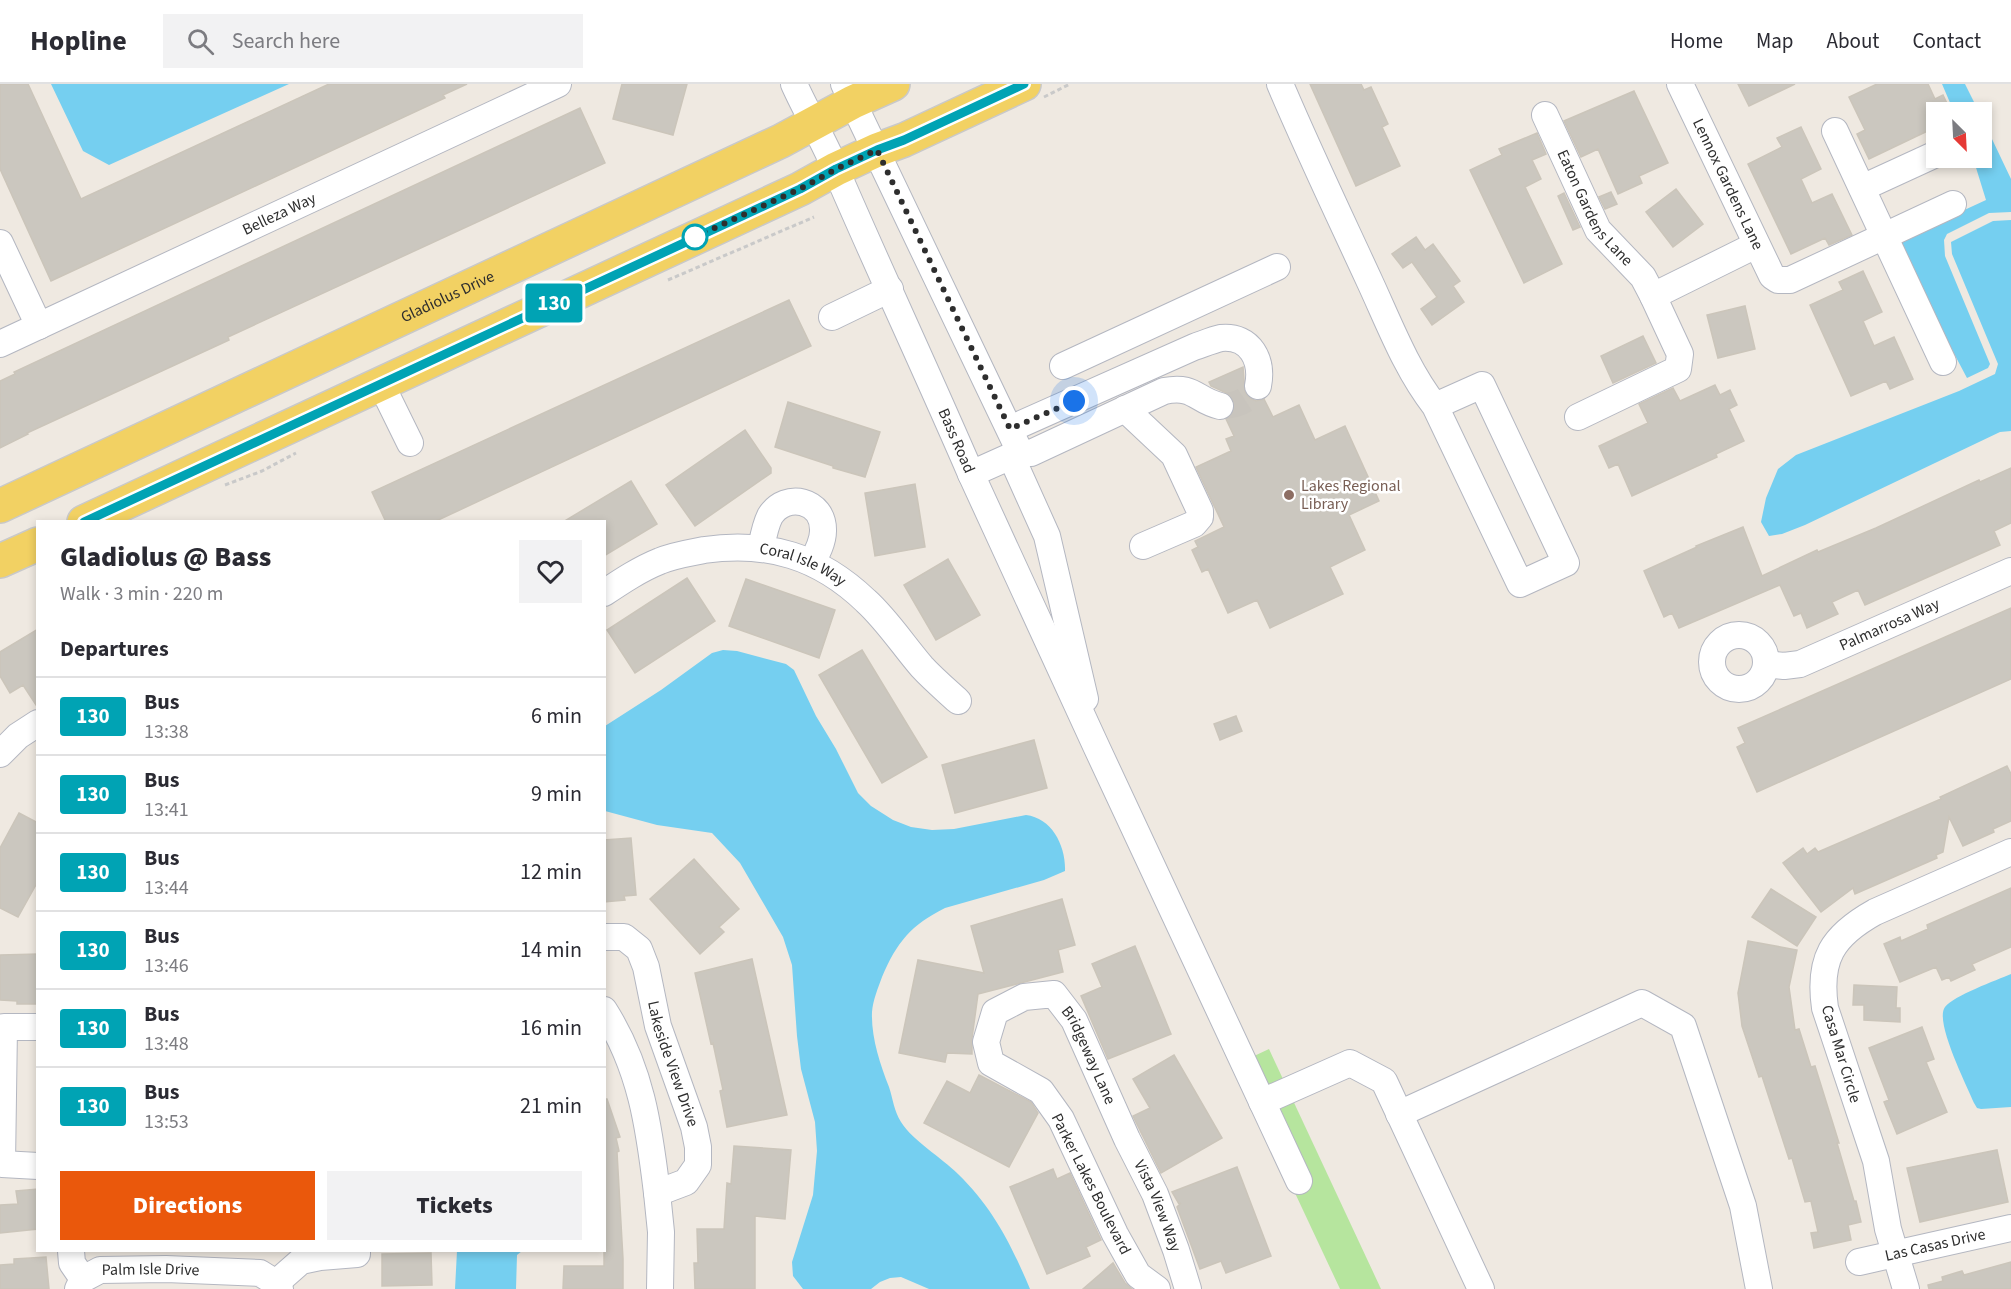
<!DOCTYPE html>
<meta charset="utf-8">
<style>
:root{--surface:#fff;--page:#f2f2f3;--text:#2b2b33;--muted:#7c7c81;--line:#e1e1e2;--accent:#ea580c}
body{margin:0;font-family:"Source Sans 3",sans-serif;background:var(--page);color:var(--text);height:100vh;display:flex;flex-direction:column;font-size:22px;white-space:nowrap}
*{box-sizing:border-box;margin:0}
p{font-size:20px;color:var(--muted)}
.icon{flex:none;width:33px;height:33px;fill:none;stroke:currentColor;stroke-width:2;stroke-linecap:round;stroke-linejoin:round}
.map{position:relative;flex:1;overflow:hidden}
.side{position:absolute;left:36px;top:436px;width:570px;height:732px;display:flex;flex-direction:column;background:var(--surface);border-radius:0px;box-shadow:0 3px 9px #0003}
.side>*{flex:none}
.badge{padding:0 12px;border-radius:4px;font-size:21px;line-height:39px}
.needle{width:39px;rotate:156deg}
.controls{position:absolute;left:1926px;top:18px;display:grid;gap:12px}
.controls a{display:grid;place-items:center;width:66px;height:66px;border-radius:0px;background:var(--surface);box-shadow:0 3px 9px #0003;font-size:30px}
.you{position:absolute;width:30px;height:30px;margin:-15px;border:4px solid #fff;border-radius:50%;background:#1a73e8;box-shadow:0 0 0 9px #1a73e833}
.map>.badge{position:absolute;translate:-50% -50%;box-shadow:0 0 0 3px #fff}
h2{padding:0 24px;font-size:22px;line-height:54px}
.round{display:grid;place-items:center;flex:none;width:63px;height:63px;border-radius:0px;background:var(--page)}
.headline{display:flex;align-items:center;justify-content:space-between;height:102px;padding:0 24px}
h1{font-size:28px;font-weight:800;line-height:45px}
.button{display:flex;gap:12px;margin-top:auto;padding:12px 24px}
.button a{flex:1;height:69px;border-radius:0px;background:var(--accent);color:#fff;font-size:24px;font-weight:800;line-height:69px;text-align:center}
.button a+a{background:var(--page);color:var(--text)}
ul{padding:0;list-style:none}
li{display:flex;align-items:center;gap:18px;height:78px;padding:0 24px;border-top:2px solid var(--line)}
li div{flex:1}
li b{display:block;font-size:22px}
li em{font-style:normal}
li .badge{min-width:66px;font-weight:700;text-align:center}
header{display:flex;align-items:center;gap:36px;box-sizing:border-box;height:84px;padding:0 30px;background:var(--surface);border-bottom:2px solid var(--line)}
header strong{font-size:28px}
nav{display:flex;gap:33px;margin-inline-start:auto;font-size:21px}
.search{width:420px;height:54px;background:var(--page);display:flex;align-items:center;gap:15px;box-sizing:border-box;padding:0 21px;border-radius:0px;color:var(--muted);font-size:22px}
.map>svg:first-child{display:block}
</style>
<header>
<strong>Hopline</strong>
<div class="search"><svg class="icon" aria-label="search" viewBox="0 0 24 24"><circle cx="10" cy="10" r="6"/><path d="M15 15l6 6"/></svg>Search here</div>
<nav><a>Home</a><a>Map</a><a>About</a><a>Contact</a></nav>
</header>
<div class="map">
<svg width="2011" height="1205" viewBox="0 0 2011 1205">
<rect width="100%" height="100%" fill="#efe9e1"/>
<path fill="#b6e59e" d="M1269,965L1381,1205H1340L1235,981Z"/>
<path fill="#75cff0" d="M51,0H289L109,81L83,67Z
M1942,0H1965L1979,28H1954Z
M1982,34L2011,95V128L1989,129L1947,150L1944,156L1945,172L1990,280L1988,284L1967,294L1895,158L1986,116L1973,74H1982Z
M2011,136V347L2000,348L1805,441L1782,450L1769,452L1761,438L1766,414L1778,385L1796,371L1959,307L1995,290L1998,280L1952,170L1951,158L1993,137Z
M723,566L737,567L786,580L794,586L816,632L836,665L858,709L871,722L893,736L911,743L932,746L954,745L1026,731C1052,734 1066,762 1065,787L1044,796L945,824C911,841 897,858 882,893C878,904 873,916 872,928C871,953 880,980 889,1003C893,1015 894,1027 901,1038C913,1057 941,1073 958,1090C993,1124 1011,1160 1030,1205H929L901,1193L890,1194L880,1198L871,1205H803L793,1192L792,1178L813,1111L817,1067L815,1038L801,985L797,952L792,881L783,853L740,779L712,749L657,741L605,727V642L661,606L712,569Z
M2011,890V1023L1981,1025L1977,1024L1974,1019C1967,1002 1934,937 1945,923C1953,912 1997,896 2011,890Z
M457,1167H522L517,1171L516,1205H455Z"/>
<path fill="#cbc7bf" stroke="#cbc5ba" stroke-width="1.5" d="M0,0H28L81,115L329,0H467L443,11L445,14L51,197L0,85Z
M622,0H687L673,51L613,35Z
M1310,0H1361L1364,6L1371,3L1388,40L1382,43L1400,82L1356,102Z
M1738,0H1795L1749,22Z
M1877,0H1928L1935,15L1943,11L1951,28H1936V43L1869,75L1857,50L1865,46L1849,13Z
M1634,7L1668,79L1639,92L1642,99L1618,110L1598,65L1581,73L1564,37Z
M580,24L605,79L228,253L229,256L27,349L28,350L0,364V297L15,290L14,288Z
M1801,43L1821,85L1801,95L1812,119L1832,110L1852,151L1829,161L1825,154L1791,170L1748,80L1782,63L1777,54Z
M1537,49L1546,70L1532,76L1541,95L1525,103L1562,180L1524,199L1470,86L1502,71L1499,65Z
M1676,105L1703,140L1673,163L1646,128Z
M1611,108L1617,120L1605,125L1599,113Z
M1564,109L1580,143L1573,146L1558,112Z
M1416,153L1425,166L1433,160L1460,197L1453,202L1464,218L1432,241L1421,225L1437,213L1412,178L1403,184L1392,170Z
M1863,187L1882,228L1863,237L1874,262L1894,253L1913,295L1890,305L1886,297L1851,312L1810,221L1843,206L1839,198Z
M789,216L811,262L434,438H386L372,408Z
M1745,222L1755,265L1718,274L1707,231Z
M1643,252L1656,279L1613,299L1601,272Z
M1243,283L1245,308L1250,314L1256,317L1264,315L1273,333L1299,321L1315,356L1345,342L1379,417L1349,431L1365,466L1330,483L1343,510L1270,544L1257,516L1228,529L1208,485L1202,488L1192,466L1198,463L1195,457L1224,443L1196,383L1231,367L1226,355L1234,352L1226,335L1234,327V318L1231,311L1211,302L1209,298Z
M1715,301L1720,311L1730,306L1737,321L1729,325L1744,357L1716,370L1717,373L1632,412L1618,380L1609,384L1599,362L1648,339L1639,320L1673,304L1680,317Z
M788,318L880,348L865,393L833,384V382L775,363Z
M745,346L771,384V389L695,442L666,401Z
M2011,384V439L1994,447L2000,461L1865,521L1858,506L1832,518L1838,530L1807,544L1801,529L1794,532L1780,501L1679,544L1672,529L1664,533L1644,487L1697,463L1696,462L1743,443L1762,492L1817,466L1818,468L1876,444L1979,396L1980,398Z
M631,397L657,440L604,472V438H563Z
M915,400L925,463L875,472L865,409Z
M948,475L980,531L936,556L904,501Z
M687,494L715,537L635,589L607,546Z
M746,495L835,526L819,574L729,542Z
M2011,524V595L1757,708L1737,663L1745,659L1738,644Z
M38,545V624L23,601L10,609L0,592V568Z
M862,566L927,673L882,699L819,591Z
M1236,632L1242,647L1220,656L1214,640Z
M1034,656L1047,704L955,729L942,681Z
M2007,682L2011,690V737L1993,745L1994,748L1963,762L1949,733L1943,768L1936,771L1937,774L1855,810L1853,804L1821,828L1783,779L1803,764L1807,770L1815,764L1818,768L1941,715L1940,713Z
M19,729L38,739V797L18,833L0,824V764Z
M631,754L636,811L624,812L625,816L604,818V756Z
M694,775L739,825L719,843L724,848L700,870L650,815Z
M2011,804V863L1972,880L1975,886L1951,897L1949,893L1942,896L1936,883L1900,898L1884,860L1900,853L1901,857L1928,845L1927,841Z
M1771,805L1816,833L1797,862L1752,833Z
M1062,815L1075,861L1058,866L1063,888L978,910L972,954V970L947,969L945,978L899,969L918,876L984,889L971,842Z
M1748,857L1797,866L1789,903L1795,946L1799,945L1811,983L1815,982L1839,1059H1837L1854,1117H1856L1861,1138L1848,1141L1851,1156L1814,1164L1811,1149L1818,1148L1811,1117L1805,1118L1792,1074L1789,1075L1762,992L1759,993L1742,942L1738,909Z
M1135,862L1171,950L1108,975L1081,912L1102,903L1092,880Z
M38,870V920H17V917L0,916V871Z
M752,875L787,1031L727,1043L720,1007L723,1006L713,959L711,960L695,889Z
M1854,901L1897,903L1896,924H1900V938L1864,936V921H1853Z
M1922,943L1934,975L1926,978L1947,1028L1897,1050L1884,1018L1889,1016L1869,964Z
M1174,971L1222,1054L1161,1089L1133,1032L1150,1024L1133,995Z
M979,991L1031,1018L1038,1029L1009,1083L924,1039L947,997L970,1009Z
M604,1015H607L620,1053L616,1054L619,1067L617,1068L623,1175V1205H563L564,1182H604Z
M734,1062L791,1066L785,1135L755,1132V1205H695L694,1179H698L697,1145H724L727,1099L731,1100Z
M1997,1066L2008,1118L1920,1138L1907,1084Z
M1237,1083L1271,1172L1226,1189L1221,1177L1200,1185L1177,1123L1181,1119L1179,1120L1172,1108Z
M1053,1085L1057,1095L1070,1089L1101,1156L1086,1163L1090,1172L1047,1190L1010,1103Z
M38,1105V1145L0,1149V1121L18,1120L16,1107Z
M431,1169L432,1201L382,1202V1170Z
M46,1173L49,1205H0V1181L14,1180V1175Z
M2011,1178V1205H1929L1928,1201L1943,1197L1942,1193L1962,1187L1964,1191Z
M1113,1179L1125,1199L1132,1205H1083Z"/>
<g fill="none" stroke-linecap="round" stroke-linejoin="round">
<path stroke="#c8c4bd" stroke-width="26" stroke-dasharray="26 13" stroke-linecap="butt" d="M1220,322C1238,322 1248,317 1258,302"/>
<g stroke="#b4b7c1" stroke-width="28">
<g id="minor">
<path id="s1" d="M794,0C807,29 824,57 836,86C880,188 927,288 971,390L1020,368L1031,369L1164,307C1195,301 1195,316 1220,322"/>
<path d="M844,0L1020,368"/>
<path d="M1280,0C1308,66 1339,131 1369,196C1389,239 1406,285 1435,322L1520,500L1566,479L1482,301L1435,322"/>
<path id="s2" d="M1680,0L1772,192L1778,196H1790L1953,120"/>
<path id="s3" d="M1545,31L1598,146L1643,193L1653,212L1680,270L1678,285L1578,333"/>
<path d="M1835,47L1943,278"/>
<path d="M1862,104L1936,70"/>
<path d="M0,159L39,242"/>
<path d="M1653,212L1756,161"/>
<path d="M832,233L890,205"/>
<path id="s4" d="M0,260L558,0"/>
<path d="M1063,282L1277,183"/>
<path d="M381,300L410,359"/>
<path d="M1125,325L1174,371L1200,427V433L1194,440L1143,462"/>
<path d="M1010,345L1194,263C1203,260 1212,256 1221,254C1251,251 1263,277 1258,302"/>
<path d="M1011,372L1047,452L1085,615"/>
<path d="M971,390L1096,662L1299,1097"/>
<path d="M761,464C763,454 765,442 770,432C786,407 824,416 823,447C823,458 817,469 812,478"/>
<path id="s5" d="M604,509C622,497 640,485 660,477C674,471 689,469 704,466C768,457 819,472 866,517C887,536 903,561 922,583C933,595 946,606 958,617"/>
<circle cx="1739" cy="578" r="27"/>
<path id="s6" d="M1766,580L1784,582L1800,580L2011,487"/>
<path d="M0,670L18,652L38,639"/>
<path id="s7" d="M604,853H624L639,865L646,883L658,942L694,1043L698,1063V1081L686,1098L657,1109C649,1042 641,984 604,926"/>
<path d="M38,943H4L2,1080L38,1082"/>
<path d="M1262,1018L1350,979L1384,997L1481,1205"/>
<path d="M1399,1030L1642,919L1683,942L1743,1122L1759,1205"/>
<path d="M657,1109L661,1148L660,1205"/>
<path d="M71,1167L72,1179L83,1195"/>
<path id="s8" d="M1859,1178L2011,1144"/>
<path d="M276,1199L301,1177L320,1173L357,1170V1167"/>
<path id="s9" d="M78,1205L83,1195L100,1186L166,1185L260,1189L276,1199L280,1205"/>
<path id="s10" d="M1157,1205L1138,1191L1115,1150L1061,1035L1041,1007L991,979L986,958L995,928L1024,913L1054,910L1074,936L1127,1055L1155,1110L1176,1166L1188,1205"/>
<path d="M1906,1205L1888,1145L1876,1077L1825,924C1818,875 1832,852 1875,828L2011,768"/>
</g>
</g>
<g stroke="#c9c9c9" stroke-width="36">
<g id="major">
<path id="s11" d="M0,422L781,57L853,18L893,0"/>
<path d="M84,438L800,105L836,85L877,66L904,56L1024,0"/>
<path d="M0,477L38,460"/>
</g>
</g>
<path stroke="#c9c9c9" stroke-width="3" stroke-dasharray="4.5 3" stroke-linecap="butt" d="M1044,13L1070,0
M668,196L814,133
M225,401L262,387L296,369"/>
<use href="#minor" stroke="#fff" stroke-width="26"/>
<use href="#major" stroke="#f2d163" stroke-width="33"/>
</g>
<g fill="none" stroke-linecap="round" stroke-linejoin="round">
<g stroke="#fff" stroke-width="14">
<path id="line" d="M84,438L800,105L836,85L877,66L904,56L1024,0"/>
</g>
<use href="#line" stroke="#00a3b4" stroke-width="9"/>
<path stroke="#2e2e2e" stroke-width="6" stroke-dasharray="0 10.8" d="M695,153L800,105L836,85L877,66L1010,345L1074,317"/>
</g>
<circle fill="#fff" stroke="#00a3b4" stroke-width="3" cx="695" cy="153" r="12"/>
<circle fill="#8d6e63" stroke="#fff" stroke-width="2" cx="1289" cy="411" r="6"/>
<g text-anchor="middle" dominant-baseline="central" stroke-width="5" stroke-linejoin="round" paint-order="stroke">
<g font-size="16" fill="#2e2e2e" stroke="#fff">
<text stroke="none"><textPath href="#s2" startOffset="111">Lennox Gardens Lane</textPath></text>
<text stroke="none"><textPath href="#s3" startOffset="106">Eaton Gardens Lane</textPath></text>
<text stroke="none"><textPath href="#s4" startOffset="308">Belleza Way</textPath></text>
<text stroke="none"><textPath href="#s11" startOffset="494">Gladiolus Drive</textPath></text>
<text stroke="none"><textPath href="#s1" startOffset="392">Bass Road</textPath></text>
<text stroke="none"><textPath href="#s5" startOffset="212">Coral Isle Way</textPath></text>
<text stroke="none"><textPath href="#s6" startOffset="132">Palmarrosa Way</textPath></text>
<text transform="translate(1841 970) rotate(73)">Casa Mar Circle</text>
<text stroke="none"><textPath href="#s10" startOffset="476">Bridgeway Lane</textPath></text>
<text stroke="none"><textPath href="#s7" startOffset="159">Lakeside View Drive</textPath></text>
<text transform="translate(1091 1100) rotate(63)">Parker Lakes Boulevard</text>
<text stroke="none"><textPath href="#s10" startOffset="642">Vista View Way</textPath></text>
<text stroke="none"><textPath href="#s8" startOffset="78">Las Casas Drive</textPath></text>
<text stroke="none"><textPath href="#s9" startOffset="81">Palm Isle Drive</textPath></text>
</g>
<g font-size="16" fill="#785e54" stroke="#fff" text-anchor="start">
<text x="1301" y="402">Lakes Regional<tspan x="1301" dy="18">Library</tspan></text>
</g>
</g>
</svg>
<div class="controls">
<a><svg class="needle" viewBox="-14 -14 28 28"><path d="M0-13l5 13h-10z" fill="#e53935"/><path d="M0 13l5-13h-10z" fill="#7c7c81"/></svg></a>
</div>
<div class="you" style="left:1074px;top:317px"></div>
<b class="badge" style="left:554px;top:219px;background:#00a3b4;color:#fff">130</b>
<section class="side">
<div class="headline"><div><h1>Gladiolus @ Bass</h1><p>Walk · 3 min · 220 m</p></div><a class="round"><svg class="icon" aria-label="heart" viewBox="0 0 24 24"><path d="M12 20l-8-8c-3-5 5-10 8-4 3-6 11-1 8 4z"/></svg></a></div>
<h2>Departures</h2>
<ul>
<li><span class="badge" style="background:#00a3b4;color:#fff">130</span><div><b>Bus</b><p>13:38</p></div><em>6 min</em></li>
<li><span class="badge" style="background:#00a3b4;color:#fff">130</span><div><b>Bus</b><p>13:41</p></div><em>9 min</em></li>
<li><span class="badge" style="background:#00a3b4;color:#fff">130</span><div><b>Bus</b><p>13:44</p></div><em>12 min</em></li>
<li><span class="badge" style="background:#00a3b4;color:#fff">130</span><div><b>Bus</b><p>13:46</p></div><em>14 min</em></li>
<li><span class="badge" style="background:#00a3b4;color:#fff">130</span><div><b>Bus</b><p>13:48</p></div><em>16 min</em></li>
<li><span class="badge" style="background:#00a3b4;color:#fff">130</span><div><b>Bus</b><p>13:53</p></div><em>21 min</em></li>
</ul>
<div class="button"><a>Directions</a><a>Tickets</a></div>
</section>
</div>
